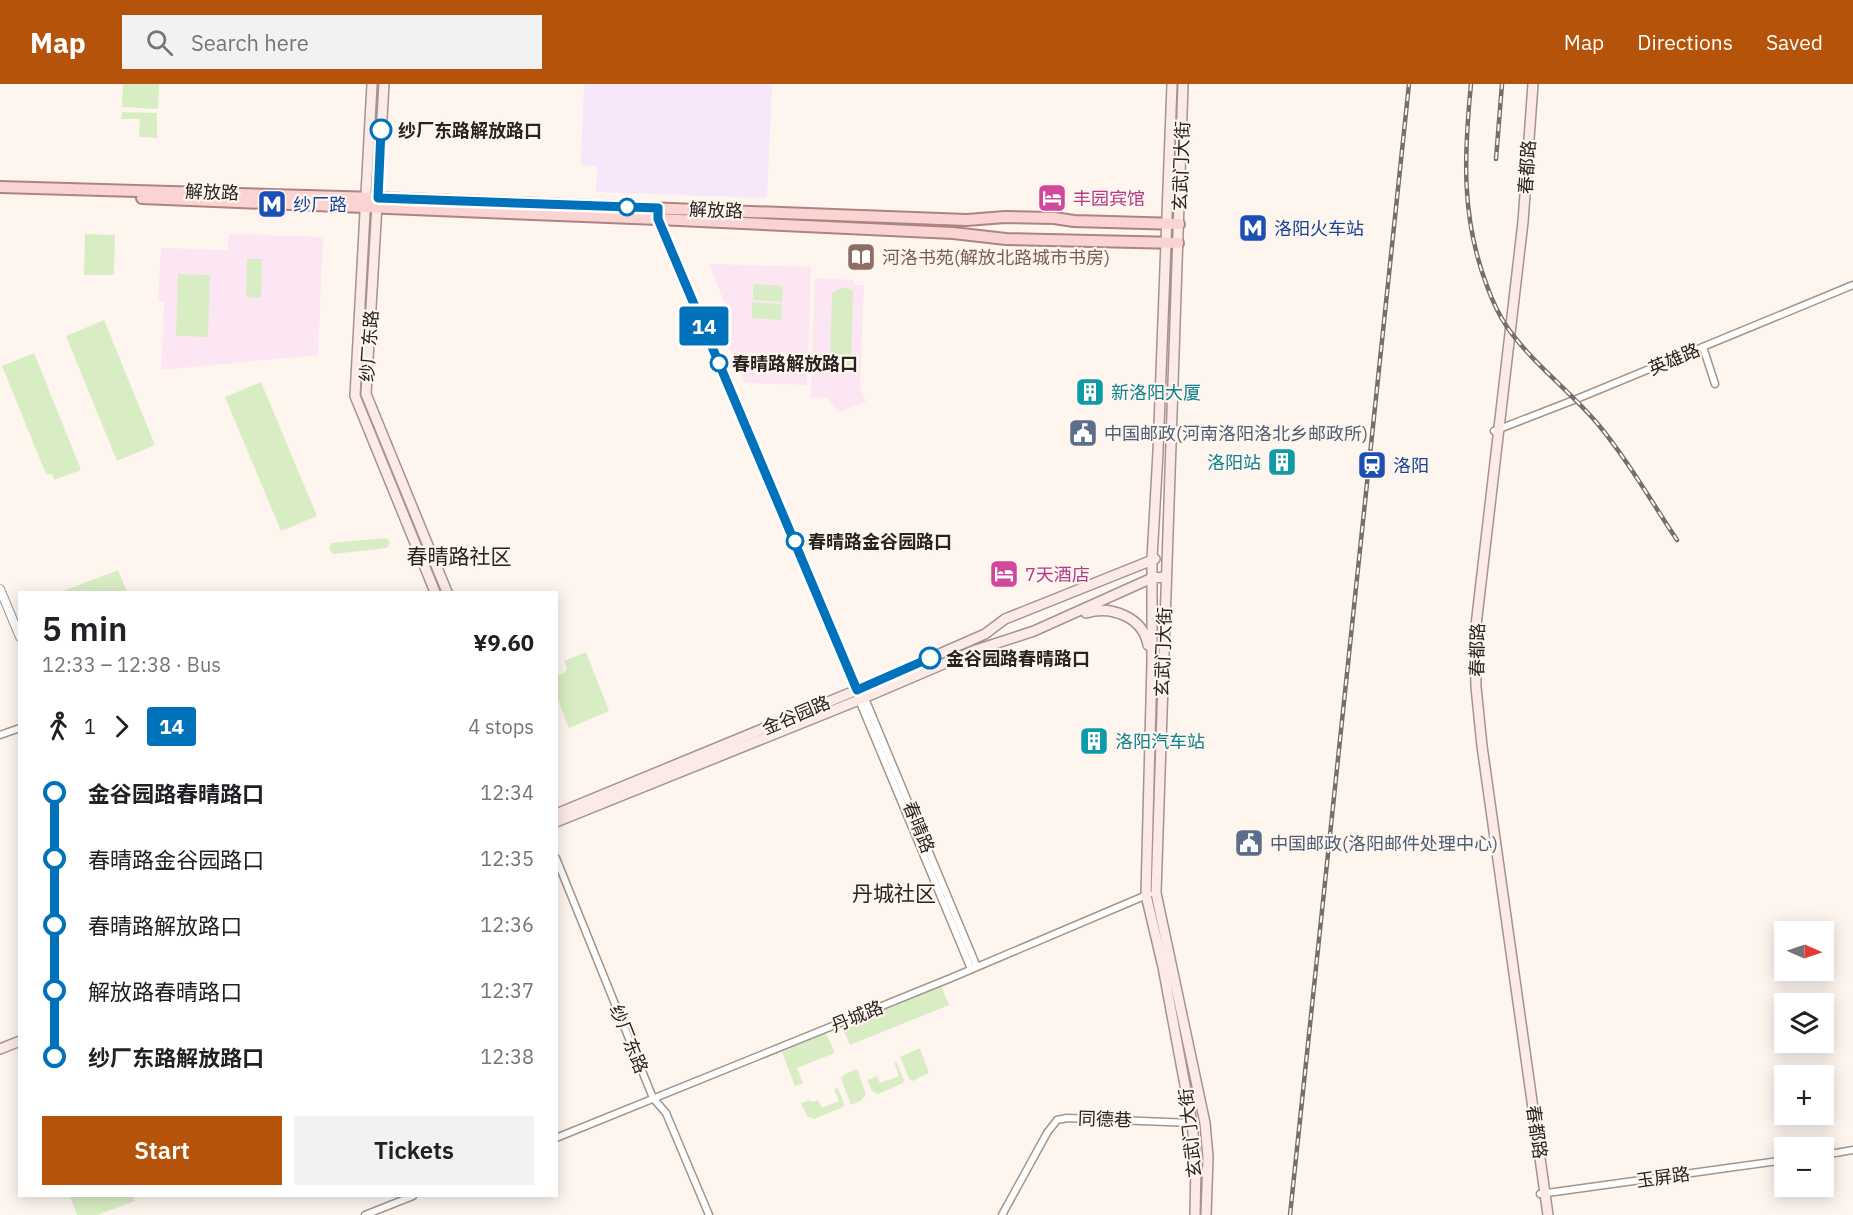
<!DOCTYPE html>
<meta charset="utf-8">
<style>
:root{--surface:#fff;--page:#f2f2f2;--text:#202124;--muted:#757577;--accent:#b45309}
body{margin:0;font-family:"IBM Plex Sans","Noto Sans SC",sans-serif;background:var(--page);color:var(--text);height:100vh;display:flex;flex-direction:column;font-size:22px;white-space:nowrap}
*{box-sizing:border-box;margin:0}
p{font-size:20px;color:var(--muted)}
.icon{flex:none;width:33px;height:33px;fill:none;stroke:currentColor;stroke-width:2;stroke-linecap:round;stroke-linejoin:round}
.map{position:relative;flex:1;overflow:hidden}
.sheet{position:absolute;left:18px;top:507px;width:540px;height:606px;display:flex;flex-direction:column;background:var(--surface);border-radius:0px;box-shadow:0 3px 15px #0003}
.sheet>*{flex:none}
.badge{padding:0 12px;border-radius:4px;font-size:21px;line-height:39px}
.needle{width:39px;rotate:92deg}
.controls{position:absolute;left:1774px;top:837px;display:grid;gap:12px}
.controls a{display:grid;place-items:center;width:60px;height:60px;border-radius:0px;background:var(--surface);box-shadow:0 3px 15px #0003;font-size:30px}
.map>.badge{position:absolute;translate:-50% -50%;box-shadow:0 0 0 3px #fff}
.legs{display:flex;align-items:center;gap:9px;height:66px;padding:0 24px;font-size:20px}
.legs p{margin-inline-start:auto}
.overview{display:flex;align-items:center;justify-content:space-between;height:102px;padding:0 24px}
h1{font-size:33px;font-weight:600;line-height:45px}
.cta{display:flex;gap:12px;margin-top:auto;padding:12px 24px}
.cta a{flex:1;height:69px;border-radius:0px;background:var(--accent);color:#fff;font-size:24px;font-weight:600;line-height:69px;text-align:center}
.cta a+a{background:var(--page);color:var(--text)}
ul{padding:0 24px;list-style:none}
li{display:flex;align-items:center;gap:21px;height:66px;font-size:22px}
li i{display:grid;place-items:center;width:9px;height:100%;margin:0 8px;background:currentColor}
li i::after{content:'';width:15px;height:15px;margin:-8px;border:4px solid;border-radius:50%;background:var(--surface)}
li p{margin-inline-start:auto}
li:first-child i{background:linear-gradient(#0000 50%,currentColor 0)}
li:last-child i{background:linear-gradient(currentColor 50%,#0000 0)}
header{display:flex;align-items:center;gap:36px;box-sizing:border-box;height:84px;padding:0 30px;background:var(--accent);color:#fff}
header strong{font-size:28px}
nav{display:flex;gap:33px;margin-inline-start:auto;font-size:21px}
.search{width:420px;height:54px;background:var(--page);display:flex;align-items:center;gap:15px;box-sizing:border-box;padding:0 21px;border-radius:0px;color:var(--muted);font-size:22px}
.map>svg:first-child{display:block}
</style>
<header>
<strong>Map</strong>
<div class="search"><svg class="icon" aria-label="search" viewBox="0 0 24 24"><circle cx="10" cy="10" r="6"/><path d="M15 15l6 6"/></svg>Search here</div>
<nav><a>Map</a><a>Directions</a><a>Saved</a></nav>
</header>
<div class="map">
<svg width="1853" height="1131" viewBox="0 0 1853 1131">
<rect width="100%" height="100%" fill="#fef5ef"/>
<path fill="#f7e7fa" d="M584,0H772L767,114L596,108L597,82L581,81Z"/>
<path fill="#fde6f3" d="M229,150L323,153L318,271L161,286L164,218H158L161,164L228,166Z
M709,180L811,183L807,301L745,299L719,240L730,233Z
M815,194L854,196V201H864L860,303L866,318L838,328L828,314L811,313Z"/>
<path fill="#d9edc4" d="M123,0H159L158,25L122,23Z
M122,28L157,29V54L139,53L140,35H121Z
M85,150L115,151L114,191H84Z
M247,175H262L261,214L246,213Z
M178,190L210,191L208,253L176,252Z
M753,200L783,202L782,218L753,216Z
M842,203L852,206L853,210L851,280L847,286L840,289L833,286L830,280L832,209Z
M752,218L782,220L781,236L752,234Z
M104,236L155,361L117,377L66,252Z
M34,269L81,386L54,396L52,390H46L2,282Z
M261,298L317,432L281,447L225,313Z
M387,454L390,459L387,464L333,470L329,465L331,459Z
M118,486L127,508H61Z
M586,568L609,627L569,644L557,613V592L565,588L567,584L564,577Z
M941,901L949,921L850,961L843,945L845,941Z
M824,950L827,951L835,969L797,984L803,999L795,1002L782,968Z
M920,964L929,989L913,997L909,995L900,973Z
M896,977L904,996L903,999L878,1010L872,1007L867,996L877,992L880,999L899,992L894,978Z
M857,985L866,1010L862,1016L851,1021L841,994L845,990Z
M838,1004L844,1020L843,1023L814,1035L807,1032L801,1019L810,1016L812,1018L818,1016L822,1024L839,1017L834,1005Z
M70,1112H133L135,1117L97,1131H77Z"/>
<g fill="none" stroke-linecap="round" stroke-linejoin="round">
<g stroke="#a2958b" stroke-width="9">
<path id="minor" d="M659,135L857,606L859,616L971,885
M1703,263L1715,300
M1494,347L1579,314L1853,201
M864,612L977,883
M0,651L20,644
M556,774L653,1014L666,1029L709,1131
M556,1054L951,894L1149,810
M1824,1071L1853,1066
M1540,1110L1785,1076
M365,1131L413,1112
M1002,1131L1047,1049L1057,1036L1067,1034L1192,1039"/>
</g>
<g stroke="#a2958b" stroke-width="10">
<path id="tertiary" d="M0,505L20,553"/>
</g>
<g stroke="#a2958b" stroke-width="12">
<path id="secondary" d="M372,0L355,312L435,508
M384,0L366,310L447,508
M1172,0L1158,368L1152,475V579L1146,811L1163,883L1192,1039L1196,1080L1195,1131
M1183,0L1156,809L1205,1039L1208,1073L1206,1131
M1533,0L1523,138L1475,550L1476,603L1482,662L1548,1131
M1086,529C1111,521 1143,533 1148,561
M556,730L857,606L985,550L1005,535L1155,475
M556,738L859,616L976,566L1034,547L1152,494L1166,493
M0,965L20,957"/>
</g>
<g stroke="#ad8480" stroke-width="14">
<path id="primary" d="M0,103L378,114L967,136L1005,133L1054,134L1074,137L1179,140
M142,114L658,135L953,149L1006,155L1178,159"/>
</g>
<use href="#minor" stroke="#fff" stroke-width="6"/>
<use href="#tertiary" stroke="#fff" stroke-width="8"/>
<use href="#secondary" stroke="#fceae9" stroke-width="9"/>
<use href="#primary" stroke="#f9d4d3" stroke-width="10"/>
<g stroke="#756e6a" stroke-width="4.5">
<path id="rail" d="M1471,0C1464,71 1461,134 1487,202C1492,216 1499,231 1507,243C1532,279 1569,306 1597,339C1627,375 1651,417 1677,456
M1496,75L1502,0
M1290,1131L1409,0"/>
</g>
<use href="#rail" stroke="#fef5ef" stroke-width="2" stroke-dasharray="7" stroke-linecap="butt"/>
</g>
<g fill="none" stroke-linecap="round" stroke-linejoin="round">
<g stroke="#fff" stroke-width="14">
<path id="line-1" d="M381,46L378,114L658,124V135L857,606L930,574"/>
</g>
<use href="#line-1" stroke="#0072bc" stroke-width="9"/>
</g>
<defs>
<g id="hotel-square" transform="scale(1.5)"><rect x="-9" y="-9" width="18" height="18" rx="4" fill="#d1479c" stroke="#fef5ef"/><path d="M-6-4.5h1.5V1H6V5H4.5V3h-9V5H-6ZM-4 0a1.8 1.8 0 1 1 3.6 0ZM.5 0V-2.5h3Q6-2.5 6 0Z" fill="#fff"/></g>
<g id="metro-square" transform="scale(1.5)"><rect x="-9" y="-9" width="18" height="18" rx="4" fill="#1a4fb4" stroke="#fef5ef"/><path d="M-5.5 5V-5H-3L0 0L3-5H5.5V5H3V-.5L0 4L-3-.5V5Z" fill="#fff"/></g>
<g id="library-square" transform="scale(1.5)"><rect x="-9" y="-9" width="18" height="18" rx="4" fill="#8d6e63" stroke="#fef5ef"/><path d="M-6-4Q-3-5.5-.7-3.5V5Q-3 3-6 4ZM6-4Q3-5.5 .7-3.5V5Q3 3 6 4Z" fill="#fff"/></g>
<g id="building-square" transform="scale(1.5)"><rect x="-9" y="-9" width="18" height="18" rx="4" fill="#0f9aa8" stroke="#fef5ef"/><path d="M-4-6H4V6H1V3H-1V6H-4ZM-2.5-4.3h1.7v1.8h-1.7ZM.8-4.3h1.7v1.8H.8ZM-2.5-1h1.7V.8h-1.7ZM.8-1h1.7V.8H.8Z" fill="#fff"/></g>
<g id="civic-square" transform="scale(1.5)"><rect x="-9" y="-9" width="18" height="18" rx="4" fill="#5c6f8a" stroke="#fef5ef"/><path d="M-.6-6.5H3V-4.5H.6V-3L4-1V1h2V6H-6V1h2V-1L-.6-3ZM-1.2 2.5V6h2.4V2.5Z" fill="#fff"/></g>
<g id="station-square" transform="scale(1.5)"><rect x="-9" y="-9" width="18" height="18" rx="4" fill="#1a4fb4" stroke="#fef5ef"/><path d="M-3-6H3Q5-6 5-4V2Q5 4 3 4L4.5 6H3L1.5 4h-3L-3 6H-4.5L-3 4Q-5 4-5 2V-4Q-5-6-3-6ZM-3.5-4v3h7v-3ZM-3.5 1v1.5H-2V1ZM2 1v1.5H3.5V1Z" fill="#fff"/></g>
</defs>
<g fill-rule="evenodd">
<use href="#hotel-square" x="1052" y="114"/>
<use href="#metro-square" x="272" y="120"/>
<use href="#metro-square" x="1253" y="144"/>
<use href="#library-square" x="861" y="173"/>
<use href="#building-square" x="1090" y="308"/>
<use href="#civic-square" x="1083" y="349"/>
<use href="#building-square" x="1282" y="378"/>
<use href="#station-square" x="1372" y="381"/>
<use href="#hotel-square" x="1004" y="490"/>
<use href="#building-square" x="1094" y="657"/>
<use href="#civic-square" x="1249" y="759"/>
</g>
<g fill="#fff" stroke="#0072bc" stroke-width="3">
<circle cx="381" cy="46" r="10"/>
<circle cx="627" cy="123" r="8"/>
<circle cx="719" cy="279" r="8"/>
<circle cx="795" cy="457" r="8"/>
<circle cx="930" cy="574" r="10"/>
</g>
<g text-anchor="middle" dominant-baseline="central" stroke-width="4.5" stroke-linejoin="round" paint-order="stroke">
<g font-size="18" font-weight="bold" fill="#28231f" stroke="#fef5ef" text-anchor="start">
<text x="398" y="46">纱厂东路解放路口</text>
<text x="732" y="279">春晴路解放路口</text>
<text x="808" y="457">春晴路金谷园路口</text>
<text x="946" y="574">金谷园路春晴路口</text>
</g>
<g font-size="18" fill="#28231f" stroke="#fef5ef">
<text transform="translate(1181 82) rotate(-88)">玄武门大街</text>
<text transform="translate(1527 83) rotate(-86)">春都路</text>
<text transform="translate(212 108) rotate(2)">解放路</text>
<text transform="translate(716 126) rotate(2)">解放路</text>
<text transform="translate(369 262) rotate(-86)">纱厂东路</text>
<text transform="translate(1674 275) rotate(-23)">英雄路</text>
<text transform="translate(1477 566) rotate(-89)">春都路</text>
<text transform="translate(1163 568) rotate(-88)">玄武门大街</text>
<text transform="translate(796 631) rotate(-23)">金谷园路</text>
<text transform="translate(919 743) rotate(68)">春晴路</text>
<text transform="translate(857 932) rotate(-22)">丹城路</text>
<text transform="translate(629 955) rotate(68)">纱厂东路</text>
<text transform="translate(1105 1035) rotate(2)">同德巷</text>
<text transform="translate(1537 1048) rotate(82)">春都路</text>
<text transform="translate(1190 1049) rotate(-96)">玄武门大街</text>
<text transform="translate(1663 1093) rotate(-8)">玉屏路</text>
</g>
<g font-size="18" fill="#b23c85" stroke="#fef5ef" text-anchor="start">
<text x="1073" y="114">丰园宾馆</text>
<text x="1025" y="490">7天酒店</text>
</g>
<g font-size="18" fill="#164399" stroke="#fef5ef" text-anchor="start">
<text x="293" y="120">纱厂路</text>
<text x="1274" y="144">洛阳火车站</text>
<text x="1393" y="381">洛阳</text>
</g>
<g font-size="18" fill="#785e54" stroke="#fef5ef" text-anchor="start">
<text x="882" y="173">河洛书苑(解放北路城市书房)</text>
</g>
<g font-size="18" fill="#0d838f" stroke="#fef5ef" text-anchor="start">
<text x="1111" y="308">新洛阳大厦</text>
<text x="1261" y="378" text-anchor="end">洛阳站</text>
<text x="1115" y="657">洛阳汽车站</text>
</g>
<g font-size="18" fill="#4e5e75" stroke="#fef5ef" text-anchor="start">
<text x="1104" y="349">中国邮政(河南洛阳洛北乡邮政所)</text>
<text x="1270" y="759">中国邮政(洛阳邮件处理中心)</text>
</g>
<g font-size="21" fill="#28231f" stroke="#fef5ef">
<text x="459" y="472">春晴路社区</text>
<text x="894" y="809">丹城社区</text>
</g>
</g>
</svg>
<div class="controls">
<a><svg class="needle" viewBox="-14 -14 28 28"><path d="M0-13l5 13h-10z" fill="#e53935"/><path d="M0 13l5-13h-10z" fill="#757577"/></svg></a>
<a><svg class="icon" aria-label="layers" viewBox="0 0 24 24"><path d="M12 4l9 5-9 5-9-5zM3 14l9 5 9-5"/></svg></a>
<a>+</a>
<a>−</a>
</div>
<b class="badge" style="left:704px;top:242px;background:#0072bc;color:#fff">14</b>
<section class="sheet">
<div class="overview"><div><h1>5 min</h1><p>12:33 – 12:38 · Bus</p></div><b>¥9.60</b></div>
<div class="legs"><svg class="icon" aria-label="walk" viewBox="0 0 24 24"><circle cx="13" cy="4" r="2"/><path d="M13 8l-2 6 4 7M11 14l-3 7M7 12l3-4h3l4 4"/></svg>1<svg class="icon" aria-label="forward" viewBox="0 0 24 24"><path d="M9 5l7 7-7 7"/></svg><b class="badge" style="background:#0072bc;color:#fff">14</b><p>4 stops</p></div>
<ul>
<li><i style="color:#0072bc"></i><b>金谷园路春晴路口</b><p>12:34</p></li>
<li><i style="color:#0072bc"></i><span>春晴路金谷园路口</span><p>12:35</p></li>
<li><i style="color:#0072bc"></i><span>春晴路解放路口</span><p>12:36</p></li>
<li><i style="color:#0072bc"></i><span>解放路春晴路口</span><p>12:37</p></li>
<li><i style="color:#0072bc"></i><b>纱厂东路解放路口</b><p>12:38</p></li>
</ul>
<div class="cta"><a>Start</a><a>Tickets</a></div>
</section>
</div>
